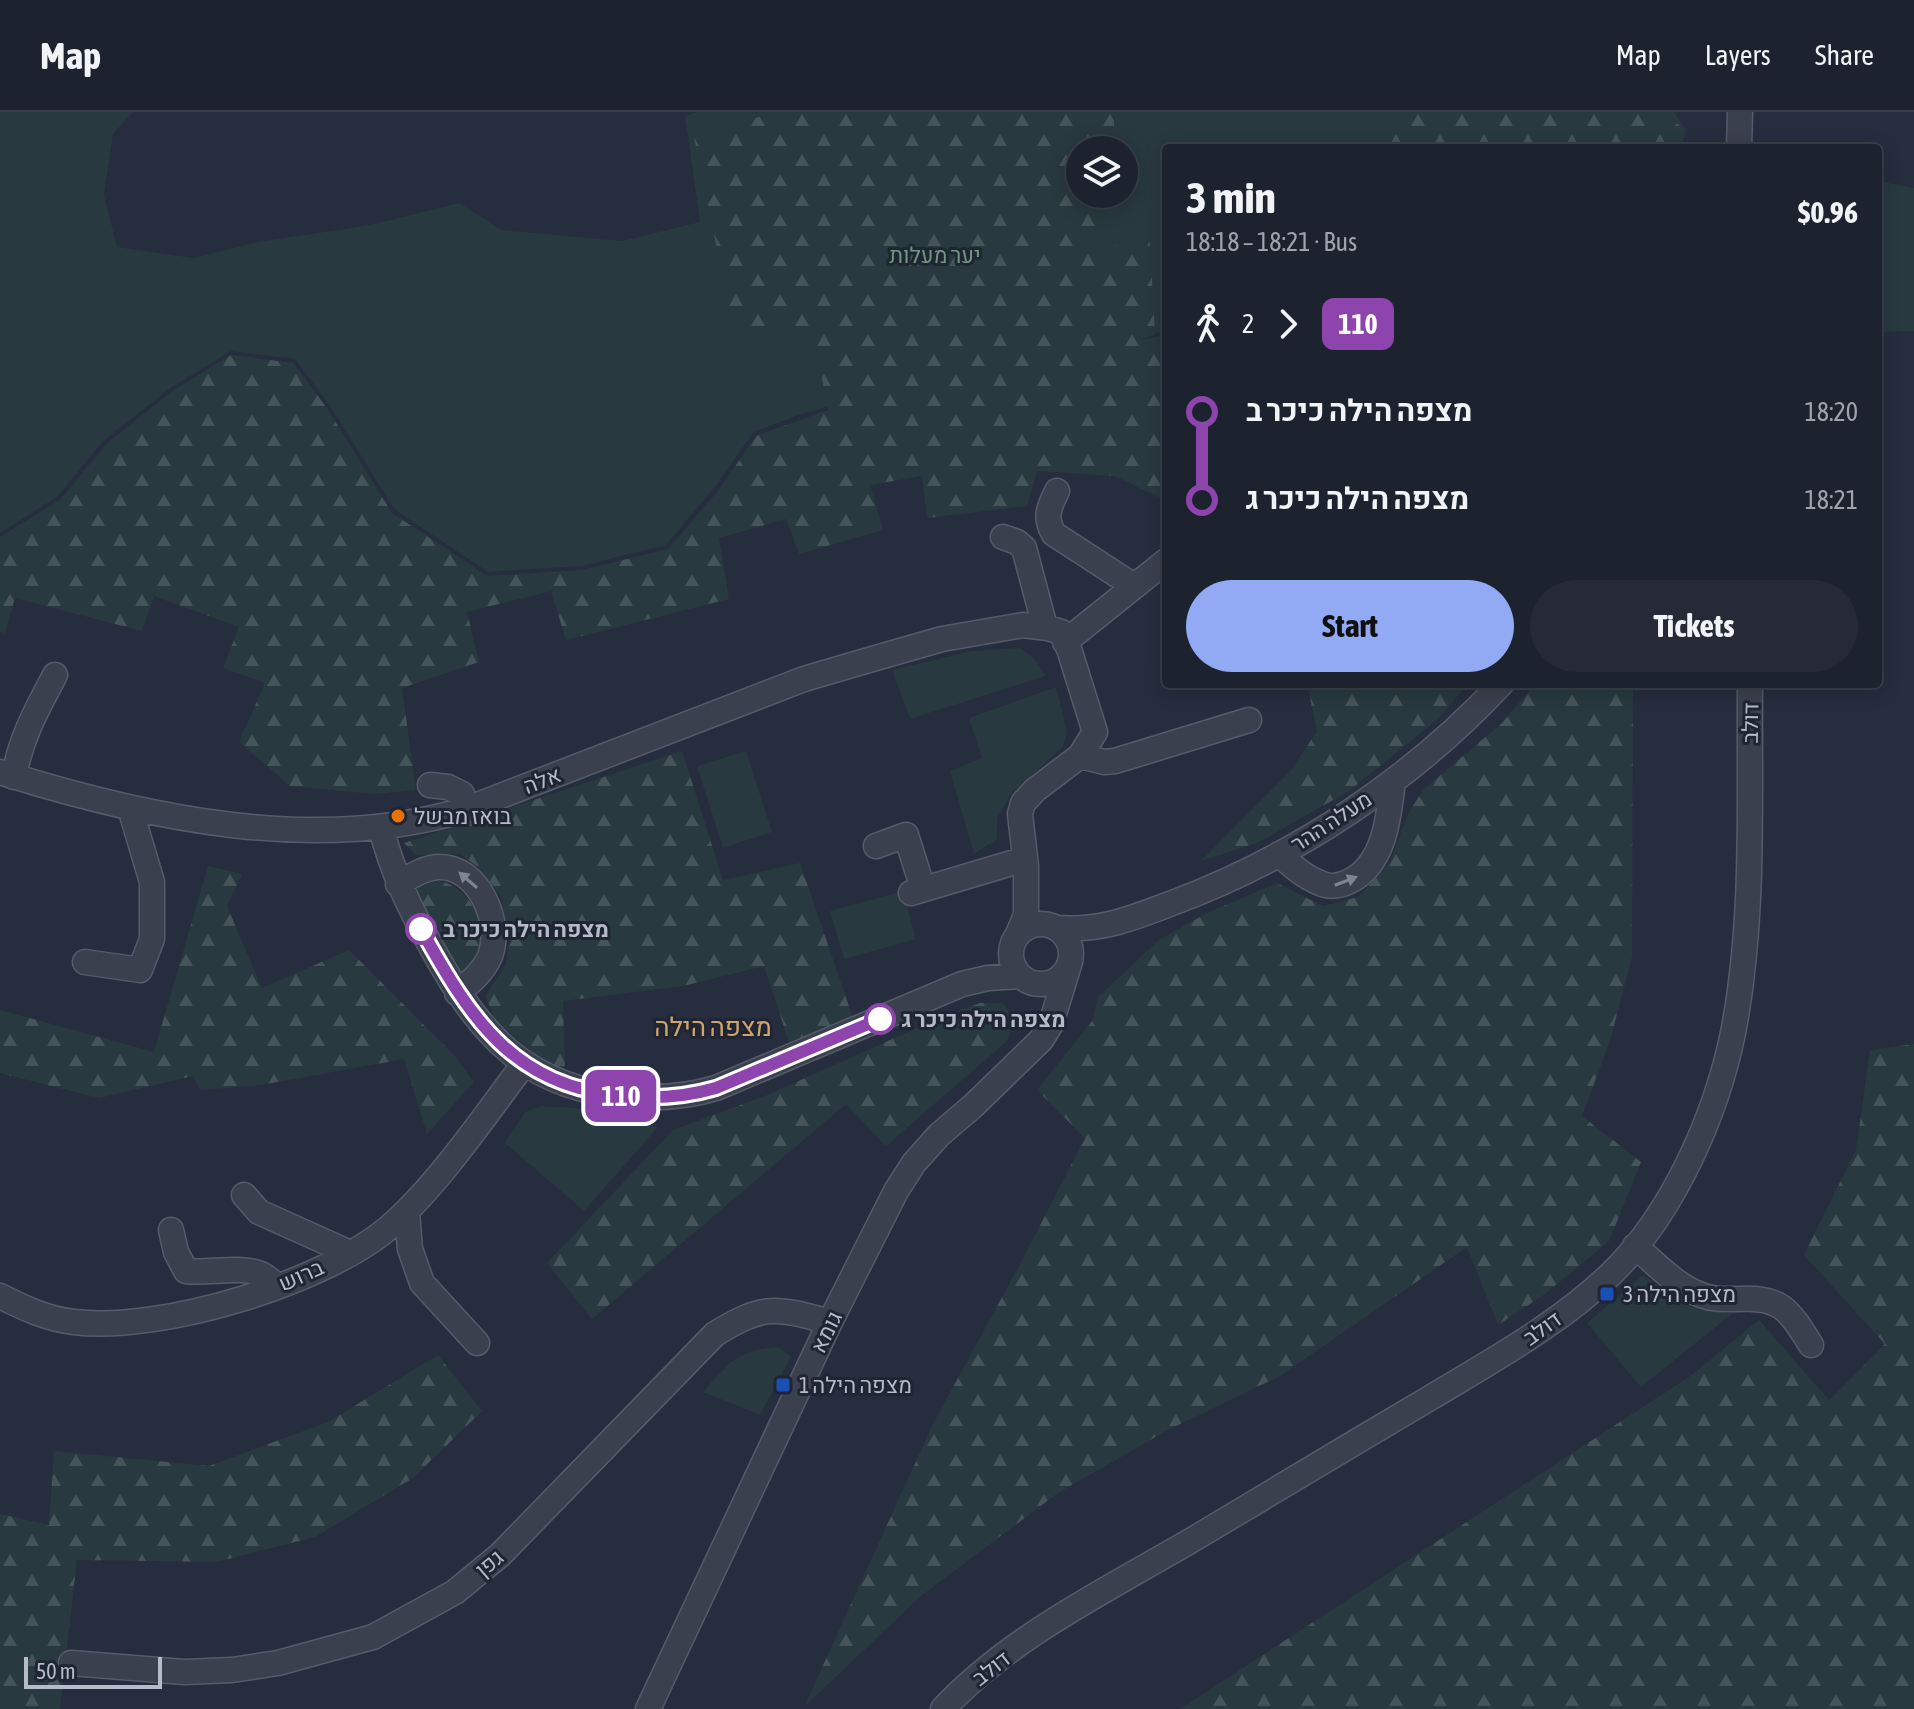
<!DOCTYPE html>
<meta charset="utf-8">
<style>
:root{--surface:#1c222e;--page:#252a36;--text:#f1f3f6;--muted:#a0a4aa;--line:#3a3f4a;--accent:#92aaf3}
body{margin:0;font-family:"Asap Condensed",Heebo,sans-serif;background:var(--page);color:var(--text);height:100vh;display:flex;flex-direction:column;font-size:30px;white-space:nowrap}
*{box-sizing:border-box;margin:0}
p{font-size:26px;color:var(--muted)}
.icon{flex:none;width:44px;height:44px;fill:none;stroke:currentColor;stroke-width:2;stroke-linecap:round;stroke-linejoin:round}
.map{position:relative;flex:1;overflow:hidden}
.panel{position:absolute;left:1162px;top:32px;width:720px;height:544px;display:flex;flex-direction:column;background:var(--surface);border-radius:8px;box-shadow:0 4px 20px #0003,0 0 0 2px var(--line)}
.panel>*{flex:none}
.badge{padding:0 16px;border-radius:12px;font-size:28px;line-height:52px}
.controls{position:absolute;left:1066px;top:24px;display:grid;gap:16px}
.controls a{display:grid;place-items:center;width:72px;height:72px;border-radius:50%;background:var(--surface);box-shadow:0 4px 20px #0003,0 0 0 2px var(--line);font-size:40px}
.scale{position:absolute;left:24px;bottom:20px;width:138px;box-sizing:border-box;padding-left:8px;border:4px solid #b6bbc9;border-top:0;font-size:22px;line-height:28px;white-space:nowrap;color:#b6bbc9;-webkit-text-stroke:6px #1f2533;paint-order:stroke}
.map>.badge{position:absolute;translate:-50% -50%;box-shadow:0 0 0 4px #fff}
.legs{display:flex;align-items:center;gap:12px;height:88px;padding:0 24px;font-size:26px}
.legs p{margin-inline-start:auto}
.head{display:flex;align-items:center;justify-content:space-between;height:136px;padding:0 24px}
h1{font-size:44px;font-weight:700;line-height:60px}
.primary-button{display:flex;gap:16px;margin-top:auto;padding:16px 24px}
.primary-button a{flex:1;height:92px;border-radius:48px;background:var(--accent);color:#111;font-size:32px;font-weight:700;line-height:92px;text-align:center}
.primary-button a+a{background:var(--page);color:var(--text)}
ul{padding:0 24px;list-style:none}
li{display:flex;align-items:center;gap:28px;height:88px;font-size:30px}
li i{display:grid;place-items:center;width:12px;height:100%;margin:0 10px;background:currentColor}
li i::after{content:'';width:20px;height:20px;margin:-10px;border:6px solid;border-radius:50%;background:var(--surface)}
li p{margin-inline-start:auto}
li:first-child i{background:linear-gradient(#0000 50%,currentColor 0)}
li:last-child i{background:linear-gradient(currentColor 50%,#0000 0)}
header{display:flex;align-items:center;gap:48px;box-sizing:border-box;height:112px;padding:0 40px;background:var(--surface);border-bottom:2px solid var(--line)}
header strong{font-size:38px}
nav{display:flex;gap:44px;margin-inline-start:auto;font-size:28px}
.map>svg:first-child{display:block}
</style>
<header>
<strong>Map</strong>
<nav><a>Map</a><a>Layers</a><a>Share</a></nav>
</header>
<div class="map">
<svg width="1914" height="1597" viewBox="0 0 1914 1597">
<defs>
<pattern id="forest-firs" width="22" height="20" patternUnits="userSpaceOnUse" patternTransform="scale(2)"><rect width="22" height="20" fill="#28393f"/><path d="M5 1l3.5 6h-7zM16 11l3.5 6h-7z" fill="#455459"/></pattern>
</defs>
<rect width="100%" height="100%" fill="#262d3e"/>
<path fill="#28393f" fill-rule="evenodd" d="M0,0H133L113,22L104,83L117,135L194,146L258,130L370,113L459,91L502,118L622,129L700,110L685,4L698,0H1674L1686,18L1681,36H1166V219L956,259L801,302L754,320L714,376L666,433L581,454L488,460L395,398L330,294L295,247L231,239L172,275L104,328L57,385L0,421ZM1080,38H1124V82H1080Z
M1878,69L1914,76V219L1878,220Z
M1020,536L1034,546L1046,564L910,607L892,558L971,539Z
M1056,575L1067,619L1063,635L1011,682L997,706V727L974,742L950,659L982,646L969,606Z
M746,639L772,720L723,736L697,654Z
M903,779L916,827L844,847L830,799Z
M541,994L576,996L658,1015L584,1099L505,1031L525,1000Z
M1643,1163C1679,1188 1688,1199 1733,1201L1641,1275L1587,1211Z
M779,1235L791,1245L760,1303L703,1280C731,1249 735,1239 779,1235Z"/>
<path fill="url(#forest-firs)" d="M775,0H1115L1112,38H1080V82H1106L1101,120L1103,135L1150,130L1155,223L1139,228L1166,223V389L1115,364L1037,359L1027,394L927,406L922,364L870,373L883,418L799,442L786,407L719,426L729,487L566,528L551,479L467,500L479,550L402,576L416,678L374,682L290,674L239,630L265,571L223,556L239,515L154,484L142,519L15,486L5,521L0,520V425L60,388L107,331L174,278L231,243L293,251L327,296L392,401L487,464L582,458L668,437L718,379L756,324L828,298L813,219L734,220L694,25Z
M1419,0H1663L1684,17L1682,36H1357L1360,24Z
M1307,572H1467L1439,606L1349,679L1259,730L1201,749L1292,657L1317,619Z
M1535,572H1633L1632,845L1610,929L1582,1004L1641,1050L1609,1129L1545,1182L1498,1213L1467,1135L1280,1264L1166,1319L1058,1381L922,1483L804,1595L933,1312L1019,1154L1085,1026L1037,978L1093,908L1098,885L1159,828L1207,801L1277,771L1323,794L1358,785L1389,752L1408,702L1423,678L1502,611Z
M682,639L723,768L800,751L853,906L789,930L764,854L683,874L563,889L565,958L541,947L496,909L485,884L506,852L510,830L501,784L478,755L460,742L416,743L404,731Z
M208,754L242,762L227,794L262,876L349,838L454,943L474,970L427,1022L404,947L261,973L200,978L193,964L99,986L0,961V898L154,940Z
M439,769C467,773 490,812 477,840C473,848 467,855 461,861L415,779L420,774Z
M980,891H1003L1014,908L1007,929L886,1034L846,992L592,1207L547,1151L673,1018L765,984L937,907Z
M1914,932V1597H1180L1689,1265L1759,1208L1829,1288L1885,1232L1804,1143L1856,1038L1870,938Z
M438,1243L482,1299L413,1366L315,1425L216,1450L77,1448L60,1597H0V1402L49,1413L54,1339L209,1354L328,1310Z"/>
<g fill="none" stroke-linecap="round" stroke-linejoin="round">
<g stroke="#555b69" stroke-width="27">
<path id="minor" d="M1739,36L1740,0
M1057,379C1049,395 1044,406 1054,422L1134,474
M1003,425L1017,430L1024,436L1045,515
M1065,530L1166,449
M1080,644L1104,650L1115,649L1249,608
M0,660C146,706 317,743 467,697L804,567L862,550L942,527L1023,513L1048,516L1061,520L1069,537L1095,620L1080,644L1035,678L1023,691L1020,702L1026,754V803L1018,822
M14,665C20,627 37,597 55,563
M430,673L448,675L462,682L467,697
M381,716C393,762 410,797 433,838C479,921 526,977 626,984C658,987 686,985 716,976L962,872L988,866L1020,864
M876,734L906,723L923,777
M1279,742C1291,753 1304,765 1320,771C1331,776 1340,774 1350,769C1385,752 1389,703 1393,669
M398,772C410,765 423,756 438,755C478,753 503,810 490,844C484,859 470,871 457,881
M911,781L1025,747
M1011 842a30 30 0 1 1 60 0a30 30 0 1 1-60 0Z
M1057,816C1103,819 1133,806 1175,790C1297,744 1411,668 1501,572
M85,850L140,858L152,827V770L130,696
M244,1083L259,1100L350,1141
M407,1099L410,1137L422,1171L477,1231
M171,1118L176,1140L186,1159C209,1162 239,1153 261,1162C267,1165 273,1171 278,1174
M1635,1134C1655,1151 1676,1174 1701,1183C1714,1188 1724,1187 1738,1187C1781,1184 1789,1198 1811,1233
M0,1184C24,1196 47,1207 74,1210C160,1221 329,1170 393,1112C441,1069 485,1003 524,952
M71,1551L184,1560L232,1558L278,1551L373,1525L455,1480L500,1443L715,1222C764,1192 775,1195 830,1210
M648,1597L830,1210L896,1079L914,1051L939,1023L973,994L1041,928L1051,912L1068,856
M943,1597C1012,1523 1111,1476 1197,1425C1274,1379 1352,1332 1430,1286C1493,1248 1559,1212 1612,1161C1673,1101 1716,1004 1733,921C1755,807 1749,688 1750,572"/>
</g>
<use href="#minor" stroke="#3a404e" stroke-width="24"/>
</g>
<defs><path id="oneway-solid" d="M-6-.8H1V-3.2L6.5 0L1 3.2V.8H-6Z" transform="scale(2)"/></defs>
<g fill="#7e8492">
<use href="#oneway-solid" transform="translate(468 768) rotate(-139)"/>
<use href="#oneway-solid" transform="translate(1346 769) rotate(-21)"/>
</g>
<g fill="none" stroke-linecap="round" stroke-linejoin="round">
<g stroke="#fff" stroke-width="18">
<path id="line-1" d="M421,817C470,906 514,976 625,984C657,987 685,985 716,976L880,907"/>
</g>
<use href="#line-1" stroke="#8e44ad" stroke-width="12"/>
</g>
<circle fill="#e8710a" stroke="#1f2533" stroke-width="3" cx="398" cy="704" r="8"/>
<g fill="#fff" stroke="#8e44ad" stroke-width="4">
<circle cx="421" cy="817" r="14"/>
<circle cx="880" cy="907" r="14"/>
</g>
<g fill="#1a4fb4" stroke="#1f2533" stroke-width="3">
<rect x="1599" y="1174" width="16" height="16" rx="4"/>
<rect x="775" y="1265" width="16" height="16" rx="4"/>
</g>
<g text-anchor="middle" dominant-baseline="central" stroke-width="6" stroke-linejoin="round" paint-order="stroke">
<g font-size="22" fill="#6f987e" stroke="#1f2533">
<text x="935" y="143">יער מעלות</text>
</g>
<g font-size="22" fill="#b6bbc9" stroke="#1f2533">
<text transform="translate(1750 611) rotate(-89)">דולב</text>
<text transform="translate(542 668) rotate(-21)">אלה</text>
<text transform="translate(1331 709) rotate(-33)">מעלה ההר</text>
<text transform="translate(301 1163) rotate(-24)">ברוש</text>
<text transform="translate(1542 1216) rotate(-36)">דולב</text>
<text transform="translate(826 1220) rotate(-64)">גומא</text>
<text transform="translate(489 1451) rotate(-40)">גפן</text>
<text transform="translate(991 1556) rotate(-38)">דולב</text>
</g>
<g font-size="22" fill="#b6bbc9" stroke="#1f2533" text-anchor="start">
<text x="414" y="704">בואז מבשל</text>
<text x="1623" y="1182">מצפה הילה 3</text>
<text x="799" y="1273">מצפה הילה 1</text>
</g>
<g font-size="22" font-weight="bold" fill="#b6bbc9" stroke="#1f2533" text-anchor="start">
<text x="443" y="817">מצפה הילה כיכר ב</text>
<text x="902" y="907">מצפה הילה כיכר ג</text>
</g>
<g font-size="26" fill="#d0a46b" stroke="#1f2533">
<text x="713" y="915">מצפה הילה</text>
</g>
</g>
</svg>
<div class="controls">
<a><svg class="icon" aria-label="layers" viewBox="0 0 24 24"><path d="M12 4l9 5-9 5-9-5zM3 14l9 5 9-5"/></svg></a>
</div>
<div class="scale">50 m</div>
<b class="badge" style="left:621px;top:984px;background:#8e44ad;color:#fff">110</b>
<section class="panel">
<div class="head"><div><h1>3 min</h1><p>18:18 – 18:21 · Bus</p></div><b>$0.96</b></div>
<div class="legs"><svg class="icon" aria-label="walk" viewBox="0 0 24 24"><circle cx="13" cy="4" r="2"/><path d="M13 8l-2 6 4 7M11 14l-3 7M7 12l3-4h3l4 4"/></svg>2<svg class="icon" aria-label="forward" viewBox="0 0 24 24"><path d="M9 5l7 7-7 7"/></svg><b class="badge" style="background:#8e44ad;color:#fff">110</b></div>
<ul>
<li><i style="color:#8e44ad"></i><b>מצפה הילה כיכר ב</b><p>18:20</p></li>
<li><i style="color:#8e44ad"></i><b>מצפה הילה כיכר ג</b><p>18:21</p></li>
</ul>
<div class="primary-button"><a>Start</a><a>Tickets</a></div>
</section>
</div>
